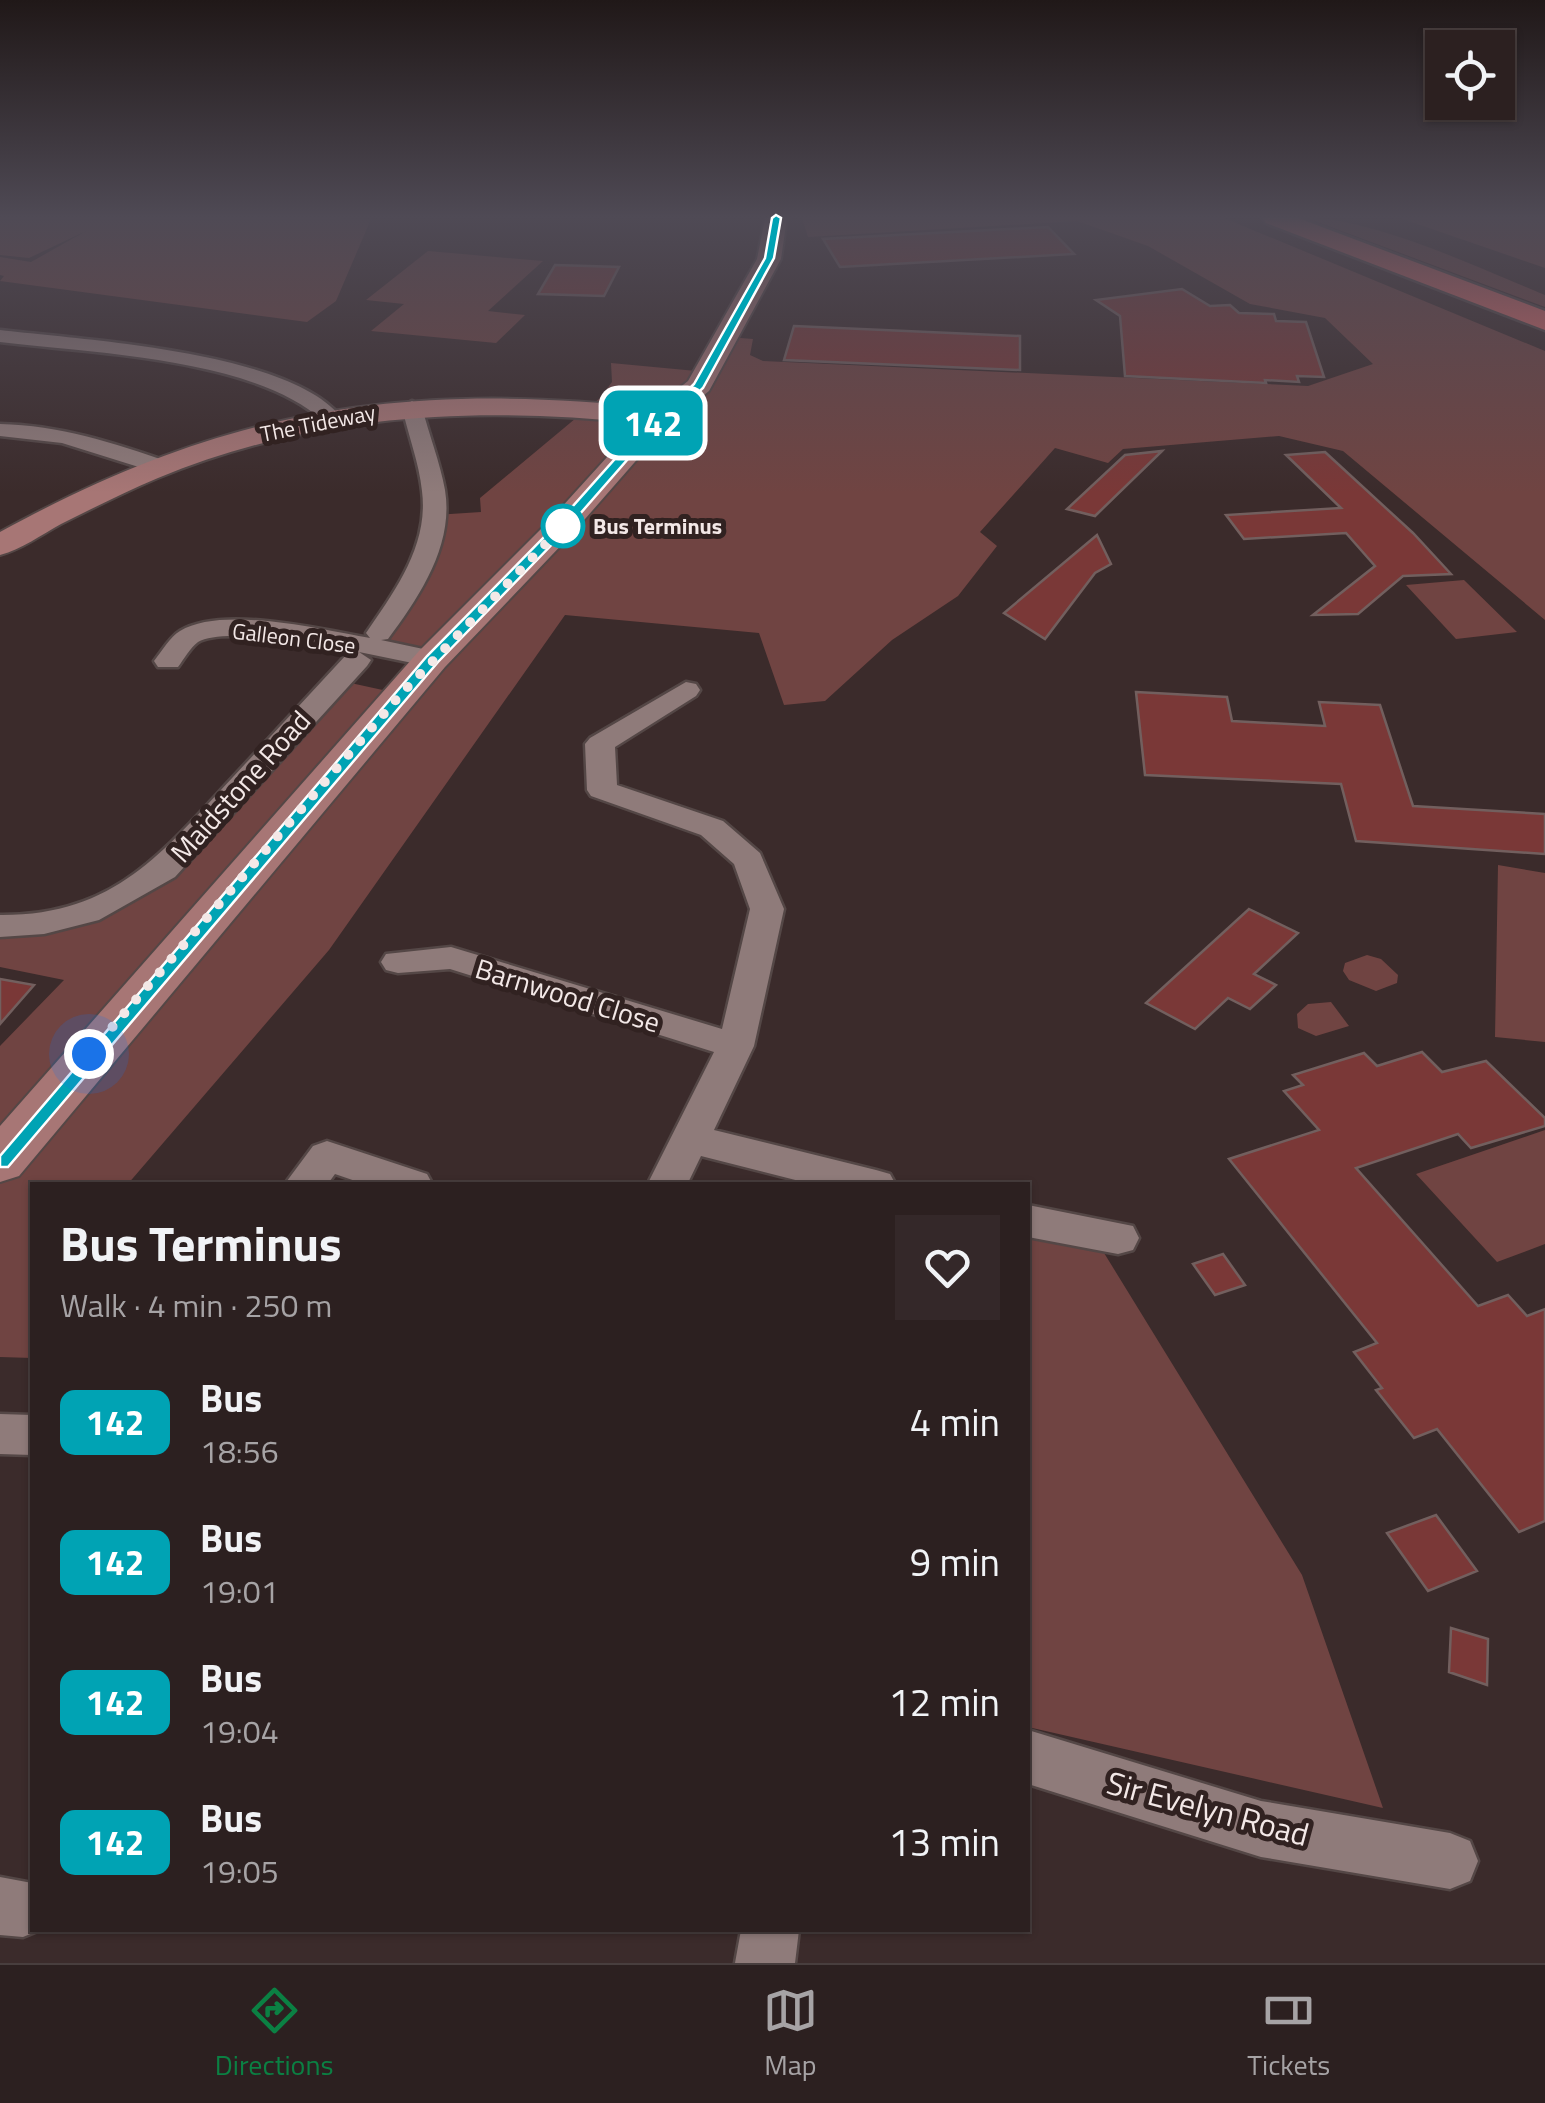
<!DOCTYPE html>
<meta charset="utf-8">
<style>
:root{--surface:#2c2020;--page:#342829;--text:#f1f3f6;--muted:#a6a3a5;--line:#483e3e;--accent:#0b8043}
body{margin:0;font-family:"Titillium Web",sans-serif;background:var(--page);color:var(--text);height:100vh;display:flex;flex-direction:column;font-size:38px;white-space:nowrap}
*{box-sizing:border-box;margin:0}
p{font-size:32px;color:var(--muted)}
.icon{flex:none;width:55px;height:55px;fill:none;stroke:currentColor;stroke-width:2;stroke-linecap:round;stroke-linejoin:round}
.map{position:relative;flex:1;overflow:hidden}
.details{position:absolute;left:30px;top:1182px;width:1000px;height:750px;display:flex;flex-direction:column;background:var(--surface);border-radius:0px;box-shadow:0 2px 8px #0004,0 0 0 2px var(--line)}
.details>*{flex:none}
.badge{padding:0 20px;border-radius:15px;font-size:35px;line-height:65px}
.fabs{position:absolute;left:1425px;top:30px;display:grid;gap:20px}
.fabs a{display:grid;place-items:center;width:90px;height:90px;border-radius:0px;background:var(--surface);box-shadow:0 2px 8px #0004,0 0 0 2px var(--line);font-size:50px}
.you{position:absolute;width:50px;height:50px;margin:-25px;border:8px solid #fff;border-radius:50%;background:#1a73e8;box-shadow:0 0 0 15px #1a73e833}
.map>.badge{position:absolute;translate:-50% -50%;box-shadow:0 0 0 5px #fff}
.round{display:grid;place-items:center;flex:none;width:105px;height:105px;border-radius:0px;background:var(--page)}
.headline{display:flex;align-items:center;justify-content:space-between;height:170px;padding:0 30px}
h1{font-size:48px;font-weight:700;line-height:75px}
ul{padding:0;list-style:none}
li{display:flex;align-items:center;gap:30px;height:140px;padding:0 30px}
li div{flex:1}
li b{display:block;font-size:38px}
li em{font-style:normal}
li .badge{min-width:110px;font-weight:700;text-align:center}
.menu{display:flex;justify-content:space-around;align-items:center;height:140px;border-top:2px solid var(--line);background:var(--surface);font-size:28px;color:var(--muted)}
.menu a{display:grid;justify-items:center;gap:5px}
.menu .on{color:var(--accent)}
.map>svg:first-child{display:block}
</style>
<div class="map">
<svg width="1545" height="1963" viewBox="0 0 1545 1963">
<rect width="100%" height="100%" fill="#3b2b2b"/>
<path fill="#704442" d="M0,218H332L371,219L336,301L307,322L0,281L4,276L0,275V257L31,262L86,231L29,258L0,255Z
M802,218H1224L1545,351V620L1343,451L1279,436L1123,449L1108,463L1055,448L980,532L997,546L958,596L892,640L825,701L784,705L759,633L565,615L329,950L127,1185H32V1358L0,1357V1046L64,980L0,967V926L134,892L337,680L401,694L431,660L373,648L435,515L481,512L480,498L600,398L612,382L611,363L707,372L728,337L753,339L750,355L763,361L1308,386L1373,364L1325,318L1250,304L1148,246L1077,221L808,237Z
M1307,218C1374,218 1481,269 1545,295V307Z
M1400,218H1545V268Z
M428,251L543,261L488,311L525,315L496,343L371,331L404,304L366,300Z
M1464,580L1517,632L1456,639L1406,585Z
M1498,865L1545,873V1042L1495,1037Z
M1367,955L1381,959L1398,975L1397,983L1376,991L1349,980L1343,971L1345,963Z
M1331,1002L1349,1026L1316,1036L1298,1028L1297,1014L1308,1004Z
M1545,1130V1244L1497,1262L1416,1174Z
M1028,1234L1101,1248L1302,1575L1383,1808L1028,1727Z"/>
<path fill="#7a3837" stroke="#725f5e" stroke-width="2.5" d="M1048,227L1074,254L840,267L823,239Z
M555,265L619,267L604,296L538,294Z
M1182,289L1210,306L1230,305L1239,313L1274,314L1276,321L1306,322L1324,377L1297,376L1299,382L1265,380L1266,383L1125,376L1120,316L1096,300Z
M794,326L1020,336V370L784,360Z
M1162,451L1095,516L1067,509L1125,455Z
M1325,452L1413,533L1451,574L1403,576L1358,614L1313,615L1375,566L1346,533L1244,539L1226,515L1341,508L1286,455Z
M1097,535L1111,564L1095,573L1045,639L1004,613Z
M1136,692L1227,697L1232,721L1325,726L1319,702L1380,705L1413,806L1545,814V854L1356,841L1341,784L1145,775Z
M1249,909L1298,933L1254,974L1276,985L1250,1009L1228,998L1195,1029L1146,1003Z
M0,979L34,985L0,1024Z
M1422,1052L1442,1072L1486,1061L1545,1118V1126L1471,1148L1458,1134L1356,1168L1478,1306L1508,1295L1527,1316L1545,1309V1521L1519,1532L1437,1429L1414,1438L1376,1390L1382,1388L1354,1352L1377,1343L1229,1159L1319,1130L1284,1091L1303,1085L1293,1075L1364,1053L1377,1066Z
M1223,1254L1245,1285L1215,1295L1193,1264Z
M1436,1515L1477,1571L1428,1591L1387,1533Z
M1451,1628L1488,1639L1487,1685L1449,1672Z"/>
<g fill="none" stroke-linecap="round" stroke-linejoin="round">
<g stroke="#544746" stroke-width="5">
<path id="street" d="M0,330C84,340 288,351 341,417L337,421H323C255,358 91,353 0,342Z
M412,401L422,407C429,435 440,462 445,490C454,545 420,596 388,639L381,640L442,653L446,659L442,665L432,667L359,652L371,660L367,666L175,877L99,920L44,934L0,937V915C114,916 162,853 233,777C271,736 309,695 347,654L357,652C325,646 224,626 198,642C190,648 184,659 178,667H158L154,661C162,651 170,637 180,631C222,605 323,630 370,638L366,633C395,591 429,545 422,491C419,462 408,435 402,407Z
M0,424C59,425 114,443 169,462L172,467L161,474L62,443L0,436Z
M686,682L696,684L700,690L696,696L615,747L617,785L723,821L760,853L784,909L754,1046L714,1130L876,1170L890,1174L896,1185H815L701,1156L687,1185H647L714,1052L450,969L398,973L386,970L381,962L386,954L451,947L722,1029L750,909L734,864L701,835L591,796L587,790L585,744L590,738Z
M327,1141L427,1174L433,1185H367L335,1174L327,1185H284L313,1146Z
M1028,1205L1133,1226L1139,1238L1133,1250L1118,1254L1028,1237Z
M0,1414L32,1415V1455L0,1454Z
M1028,1730L1261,1801L1450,1833L1470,1841L1478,1861L1470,1881L1450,1889L1261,1857L1028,1784Z
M0,1877L32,1883V1930H40L23,1937L0,1935Z
M741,1930H799L795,1963H735Z"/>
</g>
<g stroke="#544746" stroke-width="4">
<path id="secondary" d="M765,218H787L781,259L709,391L669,423L571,535L445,667L19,1176L0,1182V1126L419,651L549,521L638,423C472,406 313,414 158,478C125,492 93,508 61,524C41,535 22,549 0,555V532C225,409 401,381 654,408L688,381L757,259Z"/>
</g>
<g stroke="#544746" stroke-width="5">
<path id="highway" d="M1262,218H1298L1545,311V330L1266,223Z"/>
</g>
<use href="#street" fill="#8f7b7a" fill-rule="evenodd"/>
<use href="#secondary" fill="#a77675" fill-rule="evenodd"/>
<use href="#highway" fill="#e06a69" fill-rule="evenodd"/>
</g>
<linearGradient id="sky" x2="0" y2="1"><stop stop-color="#201818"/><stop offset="0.44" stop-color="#4f4a55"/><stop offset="1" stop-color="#4f4a55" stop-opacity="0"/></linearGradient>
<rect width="1545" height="493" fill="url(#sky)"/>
<path fill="#00a3b4" stroke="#fff" stroke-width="2.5" d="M776,215L781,218L774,258L703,388L684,406L663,419L565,531L438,662L8,1167H0V1156L427,656L556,525L655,414L676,402L694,384L765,258L772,218Z"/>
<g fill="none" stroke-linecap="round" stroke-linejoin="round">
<path stroke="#f3e8e7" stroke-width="10" stroke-dasharray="0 18" d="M89,1054L401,694L563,526"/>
</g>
<circle fill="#fff" stroke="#00a3b4" stroke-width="5" cx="563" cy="526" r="20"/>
<g text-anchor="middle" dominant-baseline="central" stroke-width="10" stroke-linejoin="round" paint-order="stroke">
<g font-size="22" fill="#f3e8e7" stroke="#312221">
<text transform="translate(318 423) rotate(-11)">The Tideway</text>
<text transform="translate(294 638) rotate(7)">Galleon Close</text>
</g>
<g font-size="22" font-weight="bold" fill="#f3e8e7" stroke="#312221" text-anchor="start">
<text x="593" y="526">Bus Terminus</text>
</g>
<g font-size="28" fill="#f3e8e7" stroke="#312221">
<text transform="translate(240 786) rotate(-48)">Maidstone Road</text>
<text transform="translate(568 995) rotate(17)">Barnwood Close</text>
</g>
<g font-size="32" fill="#f3e8e7" stroke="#312221">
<text transform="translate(1208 1808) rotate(15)">Sir Evelyn Road</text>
</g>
</g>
</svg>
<div class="fabs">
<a><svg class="icon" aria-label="locate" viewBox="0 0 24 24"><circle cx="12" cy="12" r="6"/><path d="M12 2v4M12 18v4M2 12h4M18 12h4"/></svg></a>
</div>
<div class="you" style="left:89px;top:1054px"></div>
<b class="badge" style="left:653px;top:423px;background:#00a3b4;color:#fff">142</b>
<section class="details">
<div class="headline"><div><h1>Bus Terminus</h1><p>Walk · 4 min · 250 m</p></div><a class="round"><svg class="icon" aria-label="heart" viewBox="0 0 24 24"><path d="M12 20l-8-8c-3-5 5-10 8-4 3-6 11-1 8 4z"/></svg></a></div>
<ul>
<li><span class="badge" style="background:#00a3b4;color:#fff">142</span><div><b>Bus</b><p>18:56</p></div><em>4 min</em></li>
<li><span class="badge" style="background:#00a3b4;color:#fff">142</span><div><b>Bus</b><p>19:01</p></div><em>9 min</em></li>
<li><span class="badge" style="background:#00a3b4;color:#fff">142</span><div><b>Bus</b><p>19:04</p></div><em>12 min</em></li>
<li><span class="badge" style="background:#00a3b4;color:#fff">142</span><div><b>Bus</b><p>19:05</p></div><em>13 min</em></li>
</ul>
</section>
</div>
<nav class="menu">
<a class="on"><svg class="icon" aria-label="directions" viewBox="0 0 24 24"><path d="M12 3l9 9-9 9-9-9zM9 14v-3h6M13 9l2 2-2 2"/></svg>Directions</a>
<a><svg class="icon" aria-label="map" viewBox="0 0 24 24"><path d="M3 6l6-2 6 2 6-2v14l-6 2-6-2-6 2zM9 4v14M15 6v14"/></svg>Map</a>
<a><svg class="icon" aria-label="tickets" viewBox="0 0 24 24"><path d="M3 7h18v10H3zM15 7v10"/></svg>Tickets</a>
</nav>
